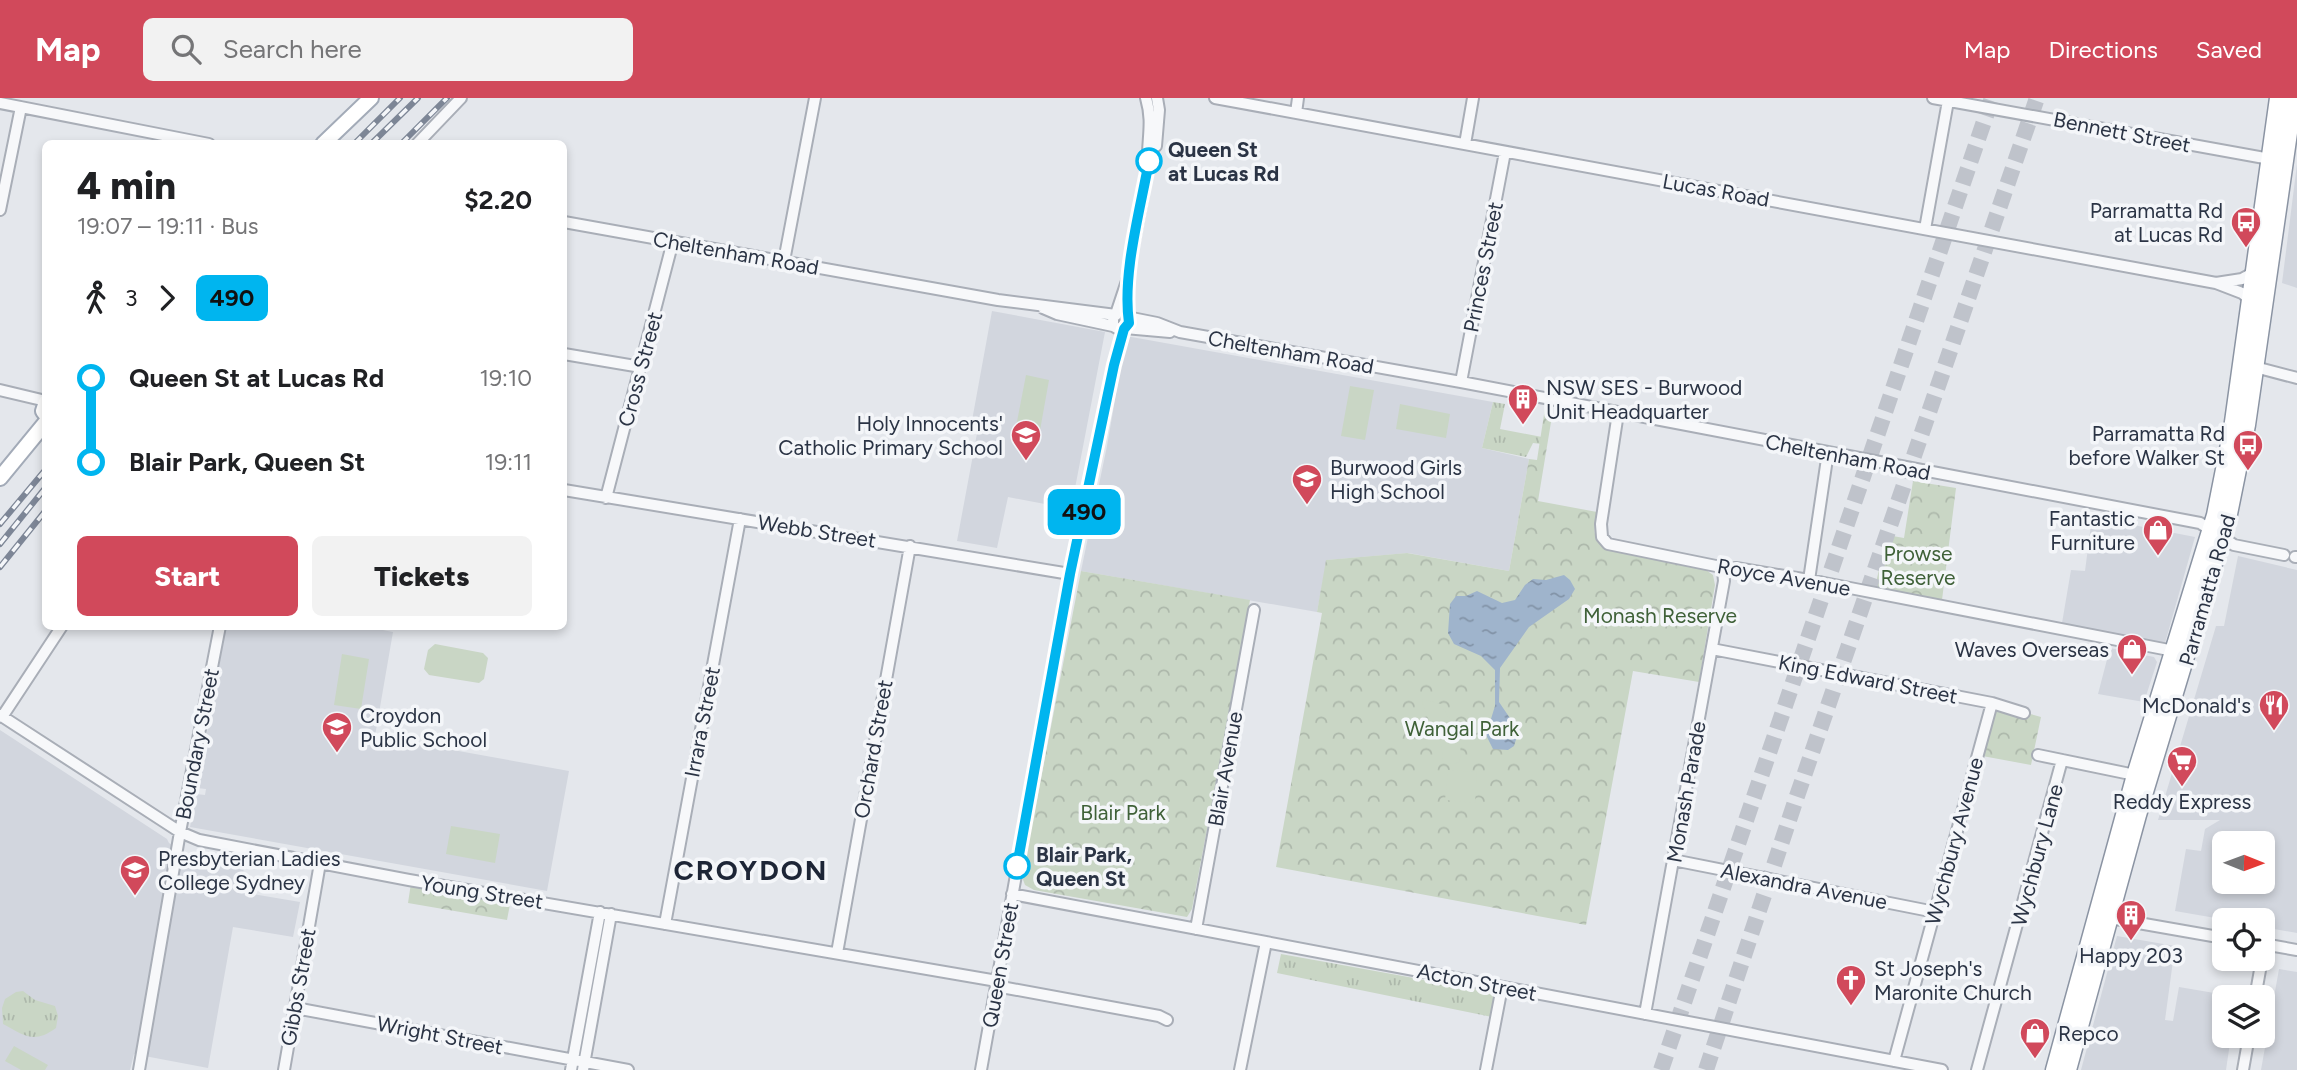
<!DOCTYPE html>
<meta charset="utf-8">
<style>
:root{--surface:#fff;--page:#f2f2f2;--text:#202124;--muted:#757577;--accent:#d1495b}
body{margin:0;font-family:Figtree,sans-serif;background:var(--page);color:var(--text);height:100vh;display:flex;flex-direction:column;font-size:26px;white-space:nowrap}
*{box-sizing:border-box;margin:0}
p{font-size:23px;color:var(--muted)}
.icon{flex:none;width:38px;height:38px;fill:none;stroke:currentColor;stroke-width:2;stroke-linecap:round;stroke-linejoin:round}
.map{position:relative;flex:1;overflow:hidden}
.side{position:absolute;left:42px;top:42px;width:525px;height:490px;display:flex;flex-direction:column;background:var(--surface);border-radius:10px;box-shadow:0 4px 10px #0003}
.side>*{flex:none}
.badge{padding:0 14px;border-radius:10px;font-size:24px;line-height:46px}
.needle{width:46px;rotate:91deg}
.controls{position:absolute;left:2212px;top:733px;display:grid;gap:14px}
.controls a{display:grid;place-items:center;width:63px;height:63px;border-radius:10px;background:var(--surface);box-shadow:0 4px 10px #0003;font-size:35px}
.map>.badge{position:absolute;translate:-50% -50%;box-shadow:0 0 0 4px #fff}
.legs{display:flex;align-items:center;gap:10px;height:77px;padding:0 35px;font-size:23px}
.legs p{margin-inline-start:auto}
.headline{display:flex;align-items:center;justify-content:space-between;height:119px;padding:0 35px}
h1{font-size:38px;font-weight:800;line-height:52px}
.primary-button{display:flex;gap:14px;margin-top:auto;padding:14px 35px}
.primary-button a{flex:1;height:80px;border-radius:10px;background:var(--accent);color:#fff;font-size:28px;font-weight:800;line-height:80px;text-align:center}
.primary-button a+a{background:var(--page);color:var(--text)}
ul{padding:0 35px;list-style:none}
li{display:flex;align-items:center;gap:24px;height:84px;font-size:26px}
li i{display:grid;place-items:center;width:10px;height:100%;margin:0 9px;background:currentColor}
li i::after{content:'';width:18px;height:18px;margin:-9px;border:5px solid;border-radius:50%;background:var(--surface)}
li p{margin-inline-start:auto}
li:first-child i{background:linear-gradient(#0000 50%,currentColor 0)}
li:last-child i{background:linear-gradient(currentColor 50%,#0000 0)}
header{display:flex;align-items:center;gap:42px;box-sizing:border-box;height:98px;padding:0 35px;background:var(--accent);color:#fff}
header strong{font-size:33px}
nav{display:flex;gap:38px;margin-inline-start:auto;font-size:24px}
.search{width:490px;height:63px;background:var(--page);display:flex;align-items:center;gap:18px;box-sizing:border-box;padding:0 24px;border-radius:10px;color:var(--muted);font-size:26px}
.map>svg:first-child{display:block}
</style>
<header>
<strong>Map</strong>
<div class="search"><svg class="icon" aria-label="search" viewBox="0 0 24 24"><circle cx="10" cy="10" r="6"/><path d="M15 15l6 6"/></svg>Search here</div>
<nav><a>Map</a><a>Directions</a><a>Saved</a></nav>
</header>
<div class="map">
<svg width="2297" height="972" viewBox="0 0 2297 972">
<defs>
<pattern id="grass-tufts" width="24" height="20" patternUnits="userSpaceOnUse" patternTransform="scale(1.75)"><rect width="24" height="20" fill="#c9d6c5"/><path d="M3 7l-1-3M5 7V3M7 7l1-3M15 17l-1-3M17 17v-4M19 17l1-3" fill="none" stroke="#adb8ab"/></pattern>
<pattern id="park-crowns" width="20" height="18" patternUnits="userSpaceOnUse" patternTransform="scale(1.75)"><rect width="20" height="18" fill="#c9d6c5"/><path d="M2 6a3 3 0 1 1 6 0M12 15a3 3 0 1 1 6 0" fill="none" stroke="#adb8ab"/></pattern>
<pattern id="water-ripples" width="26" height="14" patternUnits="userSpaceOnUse" patternTransform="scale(1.75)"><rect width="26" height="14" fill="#9fb4cc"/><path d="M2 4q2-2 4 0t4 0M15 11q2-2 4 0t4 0" fill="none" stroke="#8293a7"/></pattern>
</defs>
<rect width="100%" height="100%" fill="#e4e7ec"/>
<path fill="#d2d6de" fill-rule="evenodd" d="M2297,66V190L2282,185Z
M992,213L1105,234L1071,411L1008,399L997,450L957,443L978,330L971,328Z
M1126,238L1493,304L1482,350L1529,361L1509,473L1408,455L1327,462L1317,514L1081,473L1107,348Z
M2092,419L2195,439L2165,545L2062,525L2071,472L2085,473Z
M2238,458L2297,472V835L2263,829V822H2227L2175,813L2186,751L2201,753L2205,731L2220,722H2158L2216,528H2224ZM2224,746H2263V784H2224Z
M362,528L393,534L375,638L569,673L547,793L190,729L196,696L205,697L206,691L197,690L226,529Z
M2110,550L2154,559L2157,564L2144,604L2098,596Z
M0,632L167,741L169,745L185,755L245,764L240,794L300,804L293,839L233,829L208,970L134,956L130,972H0Z
M2117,838L2175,848L2165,922L2173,923L2179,889L2238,899L2224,900V938H2231L2226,972H2081Z
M2279,871L2297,874V972H2261Z"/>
<path fill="url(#grass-tufts)" d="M1493,304L1505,306L1500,331L1542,339L1541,346L1533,345L1526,359L1482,350Z
M1281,856L1497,895L1492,919L1277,875Z
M23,893L35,902L55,908L58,918L56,930C34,946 25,938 3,926L2,910L5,901L16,894Z"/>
<path fill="url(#park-crowns)" d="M1545,310L1553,312L1538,403L1597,414C1594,433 1591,440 1607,452L1706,472L1713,477L1715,487L1699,584L1633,573L1586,827L1276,769L1322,515L1317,514L1326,462L1407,455L1509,473L1529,361L1537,362Z
M1913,383L1956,390L1942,502L1875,489L1887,437L1904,440Z
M1081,473L1250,502L1192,811L1187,819L1034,792L1025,787L1022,779Z
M1992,605L2041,619L2031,667L1977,657Z
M411,785L511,801L507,822L408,805Z"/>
<path fill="#c9d6c5" d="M1026,277L1049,282L1039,338L1015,334Z
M1350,288L1374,292L1365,342L1341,338Z
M1400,306L1450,316L1446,340L1396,331Z
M435,546L483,555L488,560L484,581L479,585L429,577L424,571L428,552Z
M342,556L369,561L361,611L334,607Z
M1422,601L1441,606L1448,619L1458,627L1461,657L1459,664L1454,666L1442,665C1445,631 1426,630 1422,601Z
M1448,672L1477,674L1475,705L1445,702Z
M451,728L500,736L495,765L446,756Z
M14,948L48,967L45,972H21L5,963Z"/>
<path fill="url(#water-ripples)" d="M1564,477L1570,482L1575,491L1569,501L1529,529L1500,570L1499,604L1516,629L1518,635L1514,648L1508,652L1493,651L1486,637L1495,608V572L1481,558L1454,546L1448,535L1450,506L1456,498H1466L1477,493L1502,505L1515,502L1525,487L1533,481L1546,482Z"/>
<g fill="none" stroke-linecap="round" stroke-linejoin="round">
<path stroke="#bfc3cb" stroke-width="16" stroke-dasharray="16 8" stroke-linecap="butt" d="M1661,972L1992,0
M1706,972L1796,701L2037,0"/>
<g stroke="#a9aeb7" stroke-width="14">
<path id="minor" d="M1215,0L2216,185L2242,195L2249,201
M1933,0L2270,61
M0,5L209,46
M1296,15L1298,0
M417,46L461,0
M1465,46L1473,0
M1156,48L1159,12L1157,0
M0,112L21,9
M564,124L998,202L1116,217
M1925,131L1948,3
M784,163L815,0
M1128,180L1116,216L1113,220V228L1120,232L1125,230L1129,225C1120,169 1146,110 1148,54C1149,33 1152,21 1146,0
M2216,185L2242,181L2253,175
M1043,210L1057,216L1113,228
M1127,219L1157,225L1180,234L1461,284L2200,425L2234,447L2284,457
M1125,230L1170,234
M564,256L641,269
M2255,269L2297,280
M1461,284L1505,54
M0,292L46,303
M1618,315L1601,426L1602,439L1608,446L1716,468L1723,472L1736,470L1809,482L2174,553
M564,392L1070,476
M606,400L673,143
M2295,459H2297
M1809,482L1828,354
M1712,551L1992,605L2024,615
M0,617L180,734L199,742L409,782L997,883
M2,619L62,528
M2038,657L2135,677
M1673,762L1935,814
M1012,796L1942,972
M2110,820L2224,840
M665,826L740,421
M1196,831L1254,512
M2263,846L2297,852
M837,855L910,448
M996,888L1159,918L1167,922
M2255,900L2262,861
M295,910L628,972
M1645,916L1724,483L1723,472
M1894,963L1992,605
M139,972L180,734L220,528
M284,972L320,765
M571,972L600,814
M583,972L611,816
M981,972L1070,476L1112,276L1124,231
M1240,972L1266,844
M1486,972L1502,889
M1977,972L2062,662
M2243,972L2249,938"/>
</g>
<g stroke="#a3abb8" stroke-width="18">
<path id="major" d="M323,46L371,0
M46,304L43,313L46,317
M0,380L46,324"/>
</g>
<g stroke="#8b94a3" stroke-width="19">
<path id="highway" d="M2054,972L2135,677L2215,417L2232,331L2278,0
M2068,972L2138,717L2229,416L2247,327L2294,0"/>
</g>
<use href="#minor" stroke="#f7f8fa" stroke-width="10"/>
<use href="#major" stroke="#fff" stroke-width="14"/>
<use href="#highway" stroke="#fff" stroke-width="16"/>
<g stroke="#7d8696" stroke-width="6">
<path id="rail" d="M354,46L400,0
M371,46L418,0
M401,46L447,0
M0,426L46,371
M0,446L46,389
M0,469L46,412"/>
</g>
<use href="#rail" stroke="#f4f6f9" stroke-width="3.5" stroke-dasharray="10" stroke-linecap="butt"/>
</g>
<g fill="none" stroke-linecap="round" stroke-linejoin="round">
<g stroke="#fff" stroke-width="16">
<path id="line-1" d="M1017,768L1070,476L1114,267L1124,231L1129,225C1122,176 1140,113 1149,63"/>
</g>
<use href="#line-1" stroke="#00b5ef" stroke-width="10"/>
</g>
<defs>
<g id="bus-pin" transform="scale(1.575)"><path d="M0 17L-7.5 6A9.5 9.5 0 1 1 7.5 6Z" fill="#d1495b" stroke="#f4f6f9"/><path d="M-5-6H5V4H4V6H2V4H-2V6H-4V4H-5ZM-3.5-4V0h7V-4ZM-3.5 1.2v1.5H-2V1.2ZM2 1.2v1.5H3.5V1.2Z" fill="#fff"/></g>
<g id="building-pin" transform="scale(1.575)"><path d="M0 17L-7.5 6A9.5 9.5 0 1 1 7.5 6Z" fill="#d1495b" stroke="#f4f6f9"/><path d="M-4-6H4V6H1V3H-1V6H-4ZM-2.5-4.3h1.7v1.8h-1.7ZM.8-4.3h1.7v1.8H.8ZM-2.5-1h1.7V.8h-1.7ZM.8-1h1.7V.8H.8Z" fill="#fff"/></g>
<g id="school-pin" transform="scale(1.575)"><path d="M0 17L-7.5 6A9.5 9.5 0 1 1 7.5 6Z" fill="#d1495b" stroke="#f4f6f9"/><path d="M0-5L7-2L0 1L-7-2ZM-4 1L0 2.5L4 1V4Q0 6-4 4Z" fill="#fff"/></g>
<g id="shop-pin" transform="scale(1.575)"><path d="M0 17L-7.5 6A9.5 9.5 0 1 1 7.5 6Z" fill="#d1495b" stroke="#f4f6f9"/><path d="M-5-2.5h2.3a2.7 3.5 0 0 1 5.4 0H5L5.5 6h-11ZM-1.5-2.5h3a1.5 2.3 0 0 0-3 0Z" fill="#fff"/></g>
<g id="restaurant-pin" transform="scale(1.575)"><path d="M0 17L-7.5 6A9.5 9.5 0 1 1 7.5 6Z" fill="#d1495b" stroke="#f4f6f9"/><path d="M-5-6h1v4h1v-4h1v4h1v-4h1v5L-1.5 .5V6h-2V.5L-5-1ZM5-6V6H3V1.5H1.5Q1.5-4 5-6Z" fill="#fff"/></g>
<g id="supermarket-pin" transform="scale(1.575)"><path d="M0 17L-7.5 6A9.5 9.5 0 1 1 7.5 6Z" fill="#d1495b" stroke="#f4f6f9"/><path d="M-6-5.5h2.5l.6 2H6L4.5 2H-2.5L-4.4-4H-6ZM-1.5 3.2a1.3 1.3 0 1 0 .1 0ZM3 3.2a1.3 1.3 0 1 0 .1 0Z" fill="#fff"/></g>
<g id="church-pin" transform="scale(1.575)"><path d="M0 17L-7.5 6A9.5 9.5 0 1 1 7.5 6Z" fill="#d1495b" stroke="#f4f6f9"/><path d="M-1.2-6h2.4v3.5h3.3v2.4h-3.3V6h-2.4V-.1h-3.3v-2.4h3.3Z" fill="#fff"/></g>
</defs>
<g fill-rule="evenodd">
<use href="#bus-pin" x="2246" y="124"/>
<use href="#building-pin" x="1523" y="301"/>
<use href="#school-pin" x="1026" y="337"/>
<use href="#bus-pin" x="2248" y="347"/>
<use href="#school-pin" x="1307" y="381"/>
<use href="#shop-pin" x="2158" y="432"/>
<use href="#shop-pin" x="2132" y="551"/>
<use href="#restaurant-pin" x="2274" y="607"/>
<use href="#school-pin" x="337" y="629"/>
<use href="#supermarket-pin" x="2182" y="663"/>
<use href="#school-pin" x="135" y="772"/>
<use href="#building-pin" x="2131" y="817"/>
<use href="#church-pin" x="1851" y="882"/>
<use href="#shop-pin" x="2035" y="935"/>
</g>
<g fill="#fff" stroke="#00b5ef" stroke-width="3.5">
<circle cx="1149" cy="63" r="12"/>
<circle cx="1017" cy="768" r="12"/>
</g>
<g text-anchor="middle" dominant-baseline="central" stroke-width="7" stroke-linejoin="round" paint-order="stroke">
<g font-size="21" fill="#2b3445" stroke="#f4f6f9">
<text transform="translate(2122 34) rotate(11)">Bennett Street</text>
<text transform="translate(1716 92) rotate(10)">Lucas Road</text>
<text transform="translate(736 155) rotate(10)">Cheltenham Road</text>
<text transform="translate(1483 169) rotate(-79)">Princes Street</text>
<text transform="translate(1291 254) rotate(10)">Cheltenham Road</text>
<text transform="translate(640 271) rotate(-75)">Cross Street</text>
<text transform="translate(1848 359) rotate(11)">Cheltenham Road</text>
<text transform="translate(817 433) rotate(9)">Webb Street</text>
<text transform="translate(1784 479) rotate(10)">Royce Avenue</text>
<text transform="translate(2207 492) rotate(-74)">Parramatta Road</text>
<text transform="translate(1868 581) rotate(11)">King Edward Street</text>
<text transform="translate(702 624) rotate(-79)">Irrara Street</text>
<text transform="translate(197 646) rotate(-79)">Boundary Street</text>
<text transform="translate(873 651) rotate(-80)">Orchard Street</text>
<text transform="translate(1225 671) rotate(-80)">Blair Avenue</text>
<text transform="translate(1686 694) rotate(-80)">Monash Parade</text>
<text transform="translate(1954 743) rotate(-75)">Wychbury Avenue</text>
<text transform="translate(2037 757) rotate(-75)">Wychbury Lane</text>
<text transform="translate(1804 788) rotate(11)">Alexandra Avenue</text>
<text transform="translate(482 794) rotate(9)">Young Street</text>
<text transform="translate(1000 867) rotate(-80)">Queen Street</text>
<text transform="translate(1477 884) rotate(11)">Acton Street</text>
<text transform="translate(298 889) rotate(-80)">Gibbs Street</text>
<text transform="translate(440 937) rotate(11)">Wright Street</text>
</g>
<g font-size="21" font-weight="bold" fill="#2b3445" stroke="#f4f6f9" text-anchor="start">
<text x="1168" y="51">Queen St<tspan x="1168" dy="24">at Lucas Rd</tspan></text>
<text x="1036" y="756">Blair Park,<tspan x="1036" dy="24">Queen St</tspan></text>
</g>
<g font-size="21" fill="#2b3445" stroke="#f4f6f9" text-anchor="end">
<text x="2223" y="112">Parramatta Rd<tspan x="2223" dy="24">at Lucas Rd</tspan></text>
<text x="1546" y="289" text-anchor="start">NSW SES - Burwood<tspan x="1546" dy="24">Unit Headquarter</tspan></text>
<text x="1003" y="325">Holy Innocents'<tspan x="1003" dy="24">Catholic Primary School</tspan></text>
<text x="2225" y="335">Parramatta Rd<tspan x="2225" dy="24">before Walker St</tspan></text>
<text x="1330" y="369" text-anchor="start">Burwood Girls<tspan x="1330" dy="24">High School</tspan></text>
<text x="2135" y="420">Fantastic<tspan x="2135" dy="24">Furniture</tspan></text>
<text x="2109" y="551">Waves Overseas</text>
<text x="2251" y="607">McDonald's</text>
<text x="360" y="617" text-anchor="start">Croydon<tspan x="360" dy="24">Public School</tspan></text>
<text x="2182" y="703" text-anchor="middle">Reddy Express</text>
<text x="158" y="760" text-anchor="start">Presbyterian Ladies<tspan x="158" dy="24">College Sydney</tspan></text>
<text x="2131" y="857" text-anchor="middle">Happy 203</text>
<text x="1874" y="870" text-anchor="start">St Joseph's<tspan x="1874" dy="24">Maronite Church</tspan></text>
<text x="2058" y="935" text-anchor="start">Repco</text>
</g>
<g font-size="21" fill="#3f6138" stroke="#f4f6f9">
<text x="1918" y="455">Prowse<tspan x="1918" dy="24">Reserve</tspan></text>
<text x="1660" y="517">Monash Reserve</text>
<text x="1462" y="630">Wangal Park</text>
<text x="1123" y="714">Blair Park</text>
</g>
<g font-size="28" font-weight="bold" letter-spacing="2" fill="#1d2536" stroke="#f4f6f9">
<text x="751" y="772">CROYDON</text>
</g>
</g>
</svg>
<div class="controls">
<a><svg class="needle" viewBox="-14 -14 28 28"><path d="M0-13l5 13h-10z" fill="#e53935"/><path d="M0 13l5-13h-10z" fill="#757577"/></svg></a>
<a><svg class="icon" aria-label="locate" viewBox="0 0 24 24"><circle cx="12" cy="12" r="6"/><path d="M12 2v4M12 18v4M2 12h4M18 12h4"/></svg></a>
<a><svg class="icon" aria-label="layers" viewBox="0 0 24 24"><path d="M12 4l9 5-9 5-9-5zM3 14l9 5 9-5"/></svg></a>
</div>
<b class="badge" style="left:1084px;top:414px;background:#00b5ef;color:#111">490</b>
<section class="side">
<div class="headline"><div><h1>4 min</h1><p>19:07 – 19:11 · Bus</p></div><b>$2.20</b></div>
<div class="legs"><svg class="icon" aria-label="walk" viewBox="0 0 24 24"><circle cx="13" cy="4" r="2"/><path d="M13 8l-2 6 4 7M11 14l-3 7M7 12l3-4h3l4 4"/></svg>3<svg class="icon" aria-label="forward" viewBox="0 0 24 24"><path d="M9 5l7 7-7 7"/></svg><b class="badge" style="background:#00b5ef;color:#111">490</b></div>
<ul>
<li><i style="color:#00b5ef"></i><b>Queen St at Lucas Rd</b><p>19:10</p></li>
<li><i style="color:#00b5ef"></i><b>Blair Park, Queen St</b><p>19:11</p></li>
</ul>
<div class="primary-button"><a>Start</a><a>Tickets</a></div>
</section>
</div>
